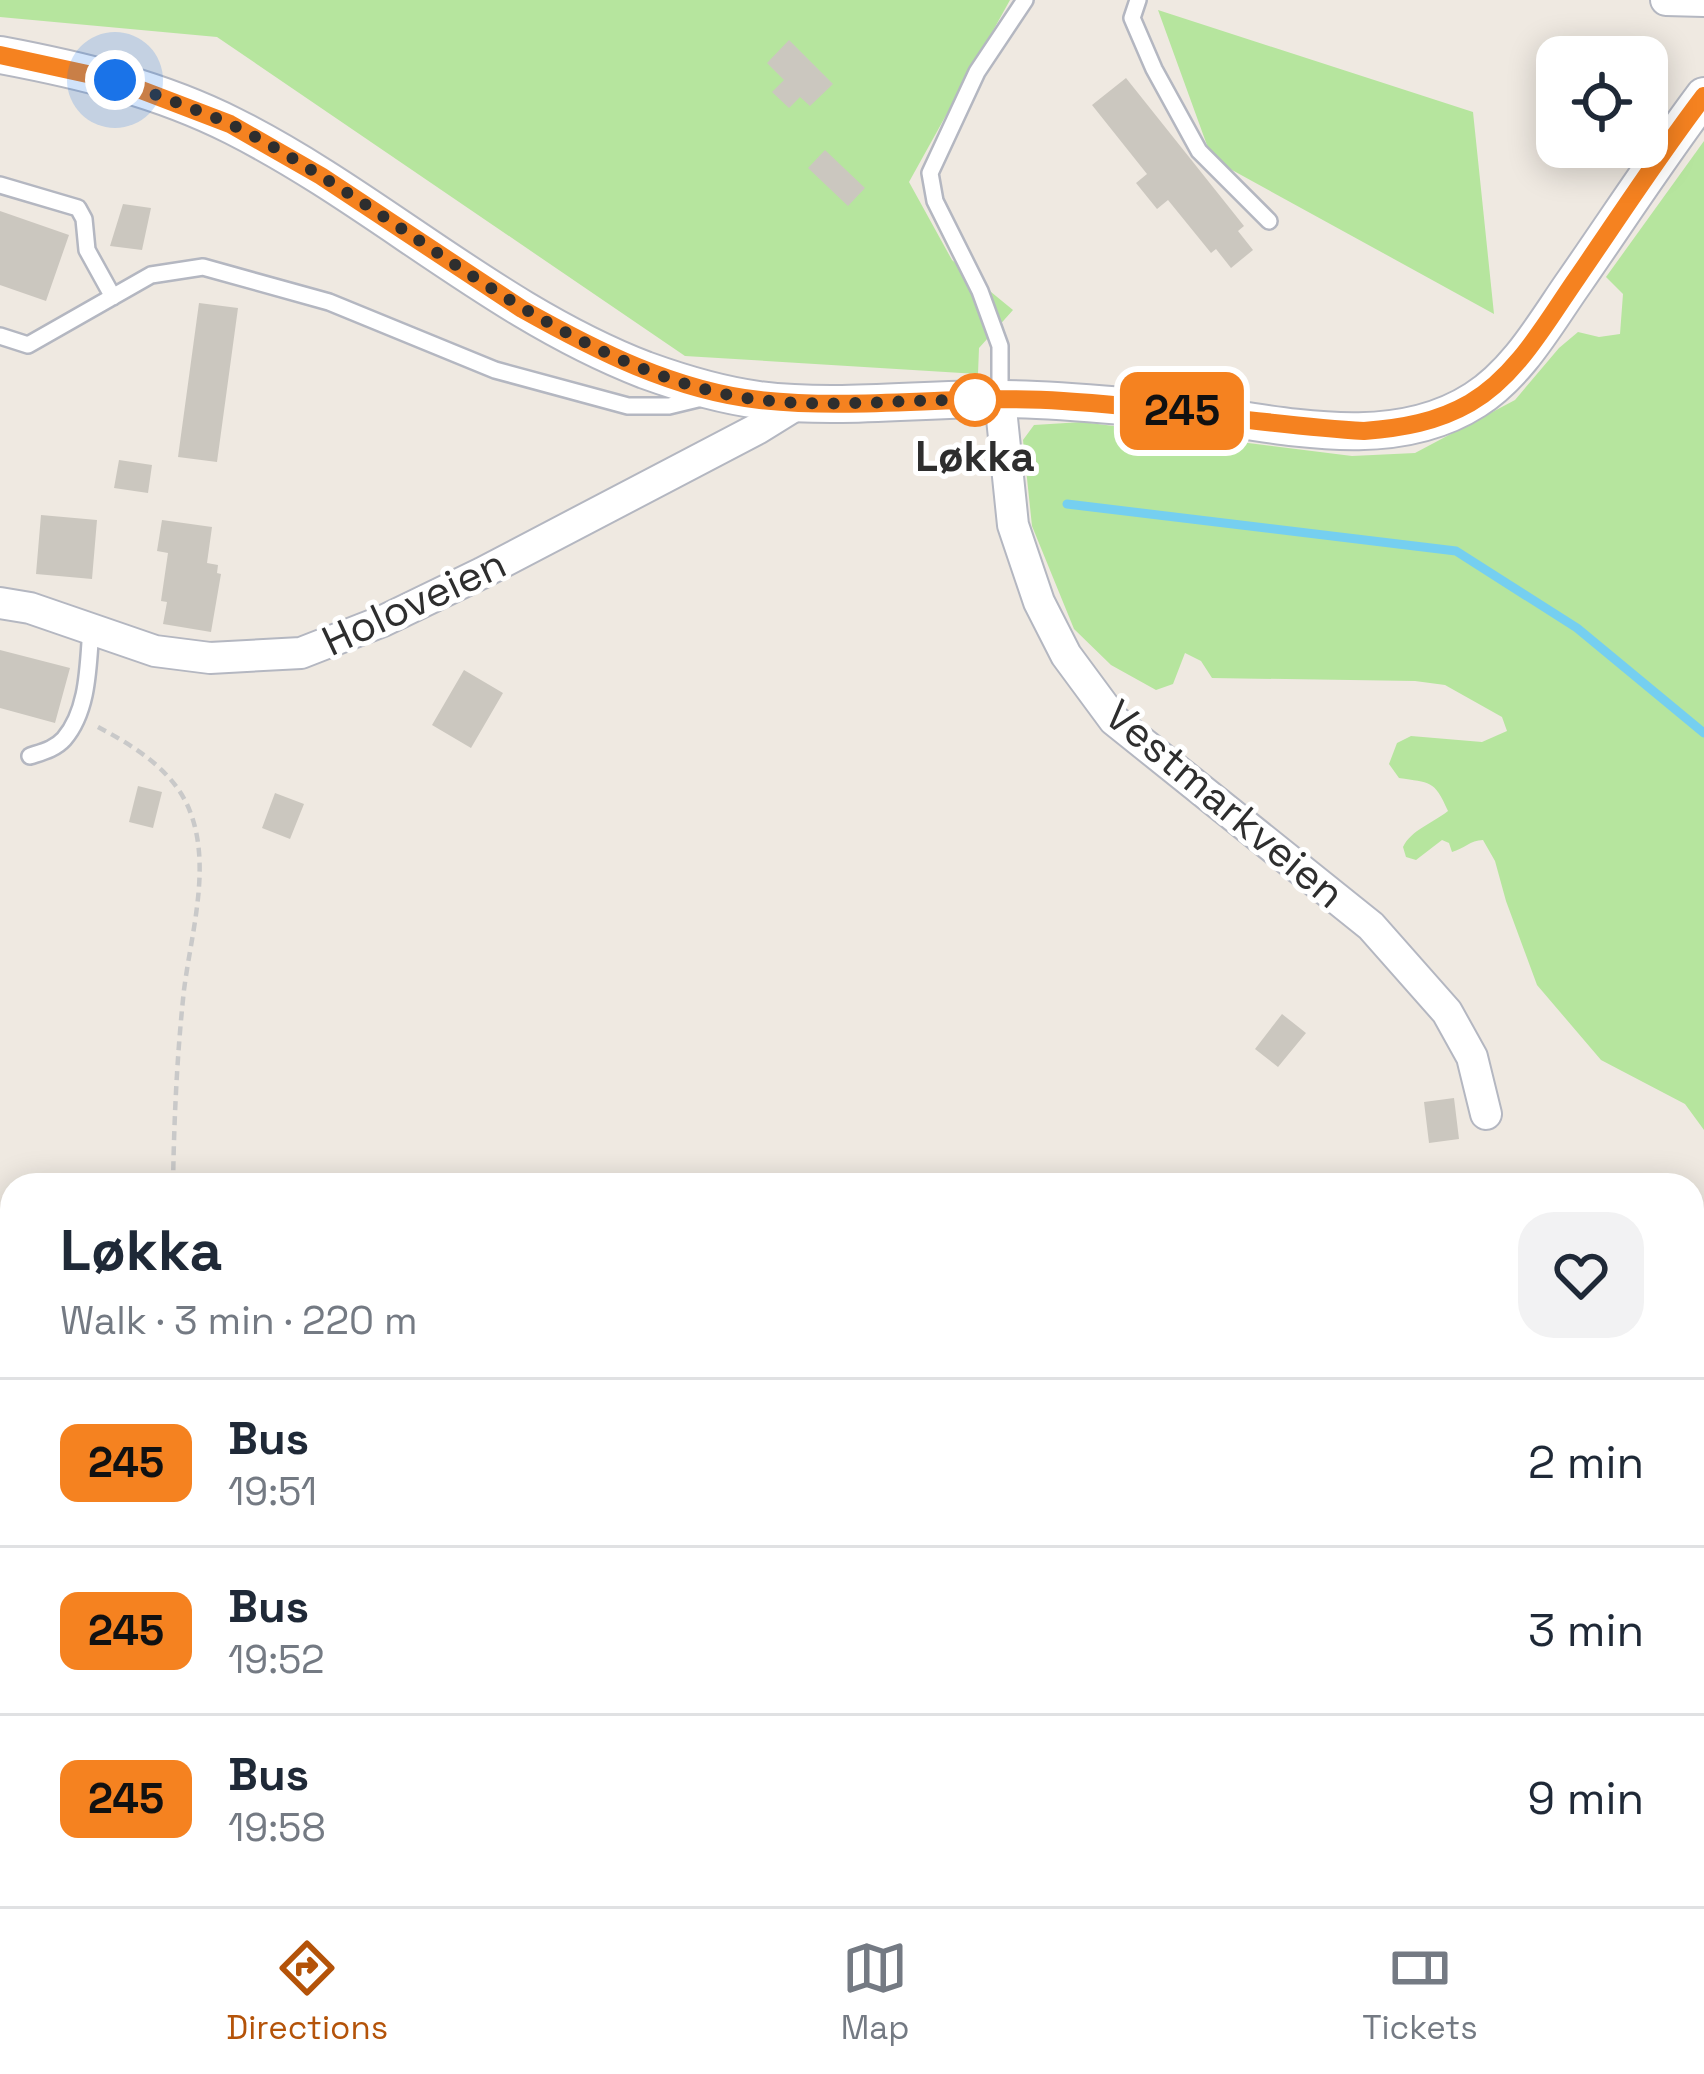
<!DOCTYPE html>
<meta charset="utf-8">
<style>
:root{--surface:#fff;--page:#f2f2f3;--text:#1f2937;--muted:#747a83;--line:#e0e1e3;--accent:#b45309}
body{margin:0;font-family:"Space Grotesk",sans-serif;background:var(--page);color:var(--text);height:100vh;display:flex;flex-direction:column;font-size:45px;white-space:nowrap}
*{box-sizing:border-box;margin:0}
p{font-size:39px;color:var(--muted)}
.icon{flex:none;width:66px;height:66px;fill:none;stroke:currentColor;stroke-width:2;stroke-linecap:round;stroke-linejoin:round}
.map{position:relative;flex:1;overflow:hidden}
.drawer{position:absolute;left:0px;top:1173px;width:1704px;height:735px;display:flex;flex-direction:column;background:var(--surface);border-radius:36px 36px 0 0;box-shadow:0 6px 30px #0003}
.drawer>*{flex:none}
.badge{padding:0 24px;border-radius:18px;font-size:42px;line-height:78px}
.controls{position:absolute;left:1536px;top:36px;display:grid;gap:24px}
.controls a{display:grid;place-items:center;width:132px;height:132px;border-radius:24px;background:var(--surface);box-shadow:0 6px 30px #0003;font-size:60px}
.you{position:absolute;width:60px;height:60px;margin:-30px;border:9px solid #fff;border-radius:50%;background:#1a73e8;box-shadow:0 0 0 18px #1a73e833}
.map>.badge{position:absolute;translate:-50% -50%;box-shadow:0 0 0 6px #fff}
.round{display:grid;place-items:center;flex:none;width:126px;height:126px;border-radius:36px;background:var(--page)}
.headline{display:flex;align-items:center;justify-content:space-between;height:204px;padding:0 60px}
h1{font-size:57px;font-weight:700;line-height:90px}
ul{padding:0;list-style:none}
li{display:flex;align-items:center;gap:36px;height:168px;padding:0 60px;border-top:3px solid var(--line)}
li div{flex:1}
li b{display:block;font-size:45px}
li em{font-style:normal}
li .badge{min-width:132px;font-weight:700;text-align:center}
.dock{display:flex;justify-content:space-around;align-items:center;height:168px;border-top:3px solid var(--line);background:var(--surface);font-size:33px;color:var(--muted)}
.dock a{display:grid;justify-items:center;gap:6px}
.dock .current{color:var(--accent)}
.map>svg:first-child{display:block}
</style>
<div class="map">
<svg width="1704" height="1906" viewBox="0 0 1704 1906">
<rect width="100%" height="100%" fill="#efe9e1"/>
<path fill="#b6e59e" d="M0,0H1010L909,182L952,260L1013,310L979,348L978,374L685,356L217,37L0,17Z
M1158,10L1473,112L1494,314L1212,159Z
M1704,141V1130L1685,1104L1601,1060L1537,985L1506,901L1495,861L1483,840C1470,840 1464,849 1452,852L1449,843L1442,840L1416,860L1406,857L1403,847C1411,830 1433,823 1448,811C1434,779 1430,783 1399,778L1389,764L1397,743L1411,736L1482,742L1507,731L1502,717L1445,685L1415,681L1212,678L1201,661L1185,653L1173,684L1156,690L1111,665L1074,629L1032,526L1023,440L1034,425L1082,422L1352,456L1415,453L1515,400L1559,348L1578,332L1599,337L1620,334L1623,294L1606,277Z
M12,1670V1896H54L60,1906H0V1675Z
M1695,1895L1704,1896V1906H690L677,1896H1558L1568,1903L1585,1904L1607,1896L1660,1898Z
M278,1896H633L659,1906H279Z"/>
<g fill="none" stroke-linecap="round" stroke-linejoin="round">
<path stroke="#75cff0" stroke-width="9" d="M1067,504L1456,551L1577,628L1704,733"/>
</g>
<path fill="#cbc7bf" d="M789,40L833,84L810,106L800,97L789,108L772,92L784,80L767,63Z
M1126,78L1244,226L1238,231L1253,250L1231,268L1216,249L1211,253L1168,200L1157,209L1136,183L1147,174L1092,105Z
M825,150L865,188L848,206L808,168Z
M123,204L151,208L142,250L110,246Z
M0,211L69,235L46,301L0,285Z
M199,303L238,308L217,462L178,457Z
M119,460L152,465L148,493L114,488Z
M41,515L97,520L92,579L36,574Z
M162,520L212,527L207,563L218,565L217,573L221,574L211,632L163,624L167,602L161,601L168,553L157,551Z
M0,650L70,668L55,723L0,708Z
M464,670L503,693L471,748L432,725Z
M138,786L162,792L153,828L129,822Z
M275,793L304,804L290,839L262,828Z
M1282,1014L1306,1033L1278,1067L1255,1049Z
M1454,1098L1459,1139L1429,1143L1424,1102Z"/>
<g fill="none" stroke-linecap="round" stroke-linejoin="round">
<g stroke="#b4b7c1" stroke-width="20">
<path id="service" d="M1138,0L1132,18L1154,69L1199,151L1269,221
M0,185L78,208L84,219L87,250L113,297
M0,336L28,345L151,275L203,267L329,302L495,370L628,406H669L702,398
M1000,399V346L980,291L935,201L930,173L977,72L1025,0
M30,756C42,752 55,749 64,739C89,710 88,664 91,628"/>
</g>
<g stroke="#b4b7c1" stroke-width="34">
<path id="minor" d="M1666,0L1704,1
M1000,399L1013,525L1039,602L1066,655L1114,720L1371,926L1447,1012L1472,1057L1486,1114
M0,603L30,608L155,651L210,658L301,653L383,621L482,573L757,429L799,403"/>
</g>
<g stroke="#b4b7c1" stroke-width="40">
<path id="tertiary" d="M0,55C80,70 160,89 233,126C376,198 495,312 645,370C681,383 720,395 759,400C839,410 922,398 1003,399C1055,399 1107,405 1159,409C1261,418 1383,459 1475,400C1519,372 1546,322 1575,281C1618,219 1659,156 1704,96"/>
</g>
<path stroke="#c9c9c9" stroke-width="4.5" stroke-dasharray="9 6" stroke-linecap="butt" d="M98,727C136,747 176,772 191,814C211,869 191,934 184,990C177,1054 174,1120 173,1185
M0,1628L12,1624"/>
<use href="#service" stroke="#fff" stroke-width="15"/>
<use href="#minor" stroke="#fff" stroke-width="30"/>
<use href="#tertiary" stroke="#fff" stroke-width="36"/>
</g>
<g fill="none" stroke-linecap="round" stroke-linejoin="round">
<g stroke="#fff" stroke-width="27">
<path id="line" d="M0,55L115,80L230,124L321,176L522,309C595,350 675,391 760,400C861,411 962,394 1063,401C1164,407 1264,425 1364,431C1402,428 1437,422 1470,403C1517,376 1547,321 1577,278C1619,217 1659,155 1704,96"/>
</g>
<use href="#line" stroke="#f58220" stroke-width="18"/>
<path stroke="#2e2e2e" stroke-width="12" stroke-dasharray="0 21.6" d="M115,80C152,93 189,107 226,122C258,137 291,157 321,176C450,256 569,358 720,393C803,412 890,399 975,400"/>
</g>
<circle fill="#fff" stroke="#f58220" stroke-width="6" cx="975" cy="400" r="24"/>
<g text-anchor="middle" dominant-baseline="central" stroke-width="10" stroke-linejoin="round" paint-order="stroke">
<g font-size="42" font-weight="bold" fill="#2e2e2e" stroke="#fff">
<text x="975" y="456">Løkka</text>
</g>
<g font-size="42" fill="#2e2e2e" stroke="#fff">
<text transform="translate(414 602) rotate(-25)">Holoveien</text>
<text transform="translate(1225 804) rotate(40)">Vestmarkveien</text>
</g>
</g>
</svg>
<div class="controls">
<a><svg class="icon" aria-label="locate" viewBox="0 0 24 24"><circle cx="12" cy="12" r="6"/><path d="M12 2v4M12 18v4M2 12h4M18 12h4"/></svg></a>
</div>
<div class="you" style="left:115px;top:80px"></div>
<b class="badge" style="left:1182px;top:411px;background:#f58220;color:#111">245</b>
<section class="drawer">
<div class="headline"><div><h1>Løkka</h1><p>Walk · 3 min · 220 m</p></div><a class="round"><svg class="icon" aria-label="heart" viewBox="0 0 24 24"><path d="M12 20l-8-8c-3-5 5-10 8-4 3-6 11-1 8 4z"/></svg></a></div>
<ul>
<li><span class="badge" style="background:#f58220;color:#111">245</span><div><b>Bus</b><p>19:51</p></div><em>2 min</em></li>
<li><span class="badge" style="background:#f58220;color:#111">245</span><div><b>Bus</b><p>19:52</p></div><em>3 min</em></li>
<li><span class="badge" style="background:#f58220;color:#111">245</span><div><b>Bus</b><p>19:58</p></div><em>9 min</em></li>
</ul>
</section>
</div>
<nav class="dock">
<a class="current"><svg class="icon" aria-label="directions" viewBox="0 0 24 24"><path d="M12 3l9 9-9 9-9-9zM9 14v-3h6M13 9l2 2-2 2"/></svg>Directions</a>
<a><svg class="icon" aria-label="map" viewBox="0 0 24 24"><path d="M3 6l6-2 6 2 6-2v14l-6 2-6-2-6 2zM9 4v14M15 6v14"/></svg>Map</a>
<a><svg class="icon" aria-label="tickets" viewBox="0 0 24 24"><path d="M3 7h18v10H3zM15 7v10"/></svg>Tickets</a>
</nav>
